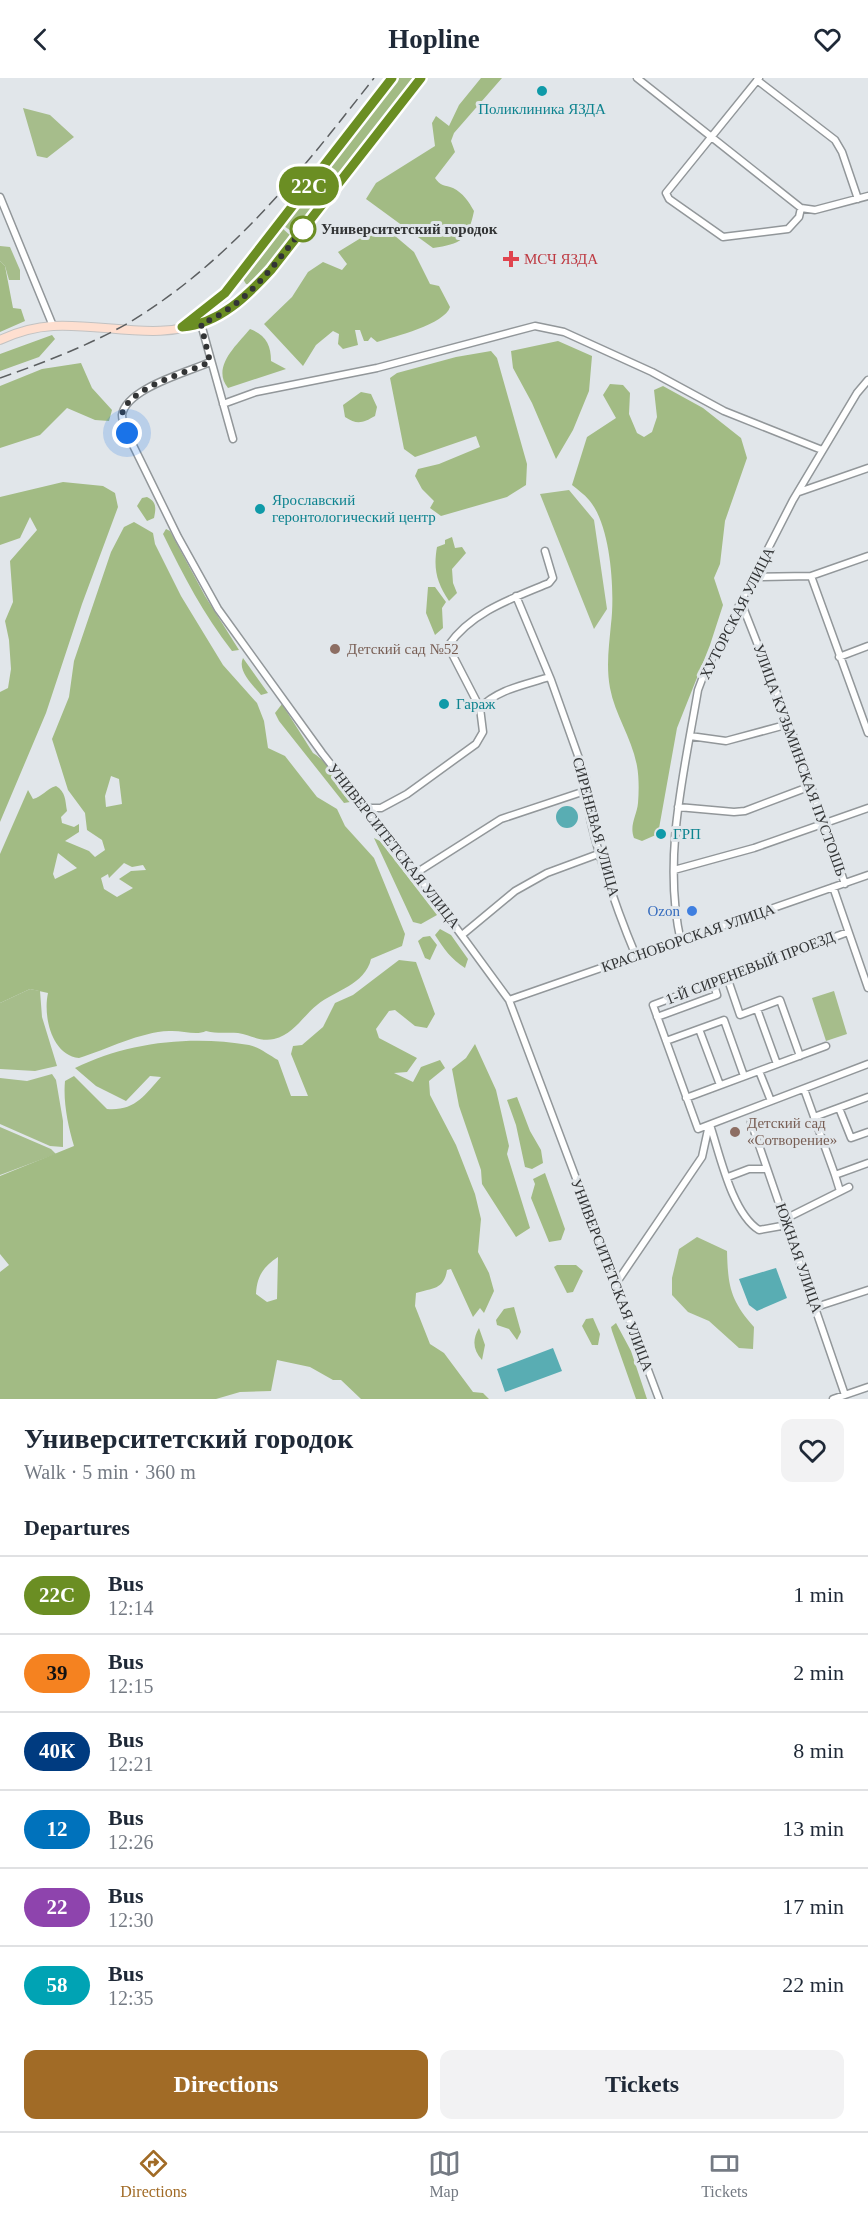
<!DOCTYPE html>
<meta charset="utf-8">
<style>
:root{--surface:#fff;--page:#f2f2f3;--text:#1f2937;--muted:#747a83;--line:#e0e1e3;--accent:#a16b26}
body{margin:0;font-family:"Times New Roman",serif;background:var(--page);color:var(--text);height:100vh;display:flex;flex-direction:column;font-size:22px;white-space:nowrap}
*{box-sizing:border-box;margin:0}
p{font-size:20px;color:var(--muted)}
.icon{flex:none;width:33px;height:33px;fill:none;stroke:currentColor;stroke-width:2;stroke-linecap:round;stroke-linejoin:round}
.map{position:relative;height:1321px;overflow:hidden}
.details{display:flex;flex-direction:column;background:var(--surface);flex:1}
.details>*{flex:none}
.badge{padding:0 12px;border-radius:20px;font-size:21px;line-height:39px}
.you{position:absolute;width:30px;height:30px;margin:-15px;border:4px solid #fff;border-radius:50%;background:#1a73e8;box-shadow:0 0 0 9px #1a73e833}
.map>.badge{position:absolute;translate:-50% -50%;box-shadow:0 0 0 3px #fff}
h2{padding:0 24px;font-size:22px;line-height:54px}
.round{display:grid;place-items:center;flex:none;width:63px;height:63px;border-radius:12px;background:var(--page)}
.overview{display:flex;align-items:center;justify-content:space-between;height:102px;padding:0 24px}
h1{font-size:28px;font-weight:700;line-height:45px}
.action{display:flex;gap:12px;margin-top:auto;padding:12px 24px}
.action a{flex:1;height:69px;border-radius:12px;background:var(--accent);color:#fff;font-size:24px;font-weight:700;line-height:69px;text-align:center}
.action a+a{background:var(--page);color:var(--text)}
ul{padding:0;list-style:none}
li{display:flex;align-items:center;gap:18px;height:78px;padding:0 24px;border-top:2px solid var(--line)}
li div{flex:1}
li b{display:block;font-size:22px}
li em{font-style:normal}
li .badge{min-width:66px;font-weight:700;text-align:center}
header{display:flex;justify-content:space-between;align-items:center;height:78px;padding:0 24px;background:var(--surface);font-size:27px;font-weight:700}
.tabs{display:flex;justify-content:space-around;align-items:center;height:84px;border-top:2px solid var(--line);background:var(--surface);font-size:16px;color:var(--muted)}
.tabs a{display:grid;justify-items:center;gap:3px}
.tabs .current{color:var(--accent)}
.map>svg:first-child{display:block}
</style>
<header><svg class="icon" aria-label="back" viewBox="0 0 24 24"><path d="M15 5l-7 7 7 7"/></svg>Hopline<svg class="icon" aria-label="heart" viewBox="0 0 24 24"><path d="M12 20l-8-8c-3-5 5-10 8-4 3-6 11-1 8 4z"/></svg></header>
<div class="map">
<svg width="868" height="1321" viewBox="0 0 868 1321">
<rect width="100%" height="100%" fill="#e1e6ea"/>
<path fill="#a6bd8b" d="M23,30L50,37L74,59L47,80L37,78Z
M0,168L10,169L20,192V202H9L5,188L0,183Z
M569,412L594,442L607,531L594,551L540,416Z
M30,911L40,913L42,939L57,988L35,993L0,991V925Z
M834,913L847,956L826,963L812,920Z
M52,996L56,1002L63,1043V1069L50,1068L0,1046V1000L27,1003Z
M0,1049L51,1071L56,1076L0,1097Z
M697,1159L727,1173C728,1208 730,1222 754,1249L753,1271L739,1270L709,1243L688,1234L672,1217V1200L679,1171Z"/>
<path fill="#a2bb84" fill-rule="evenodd" d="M398,0H417L294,155L284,148Z
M481,0H502L454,55L451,63L455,74L435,100C440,108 445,107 453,110C463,115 469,124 474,133C468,162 461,166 433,170L366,121L376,105L435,68L432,45L436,38L449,48L459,27Z
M282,150L292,159L251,207L246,206L243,201Z
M388,152L414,174L430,206L439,208L450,229C445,246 394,259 377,264L371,259L368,263H364L360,252H355L358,267L343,271L338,266L339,256L333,253L316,267L303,288L264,246L292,219L308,194L323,184L342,192L347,186L338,174L369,155Z
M0,183L5,188L13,230L21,231L25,243L0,254Z
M250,251C266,257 271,267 271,283L286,291L228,310C211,289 237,267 250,251Z
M52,257L55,261L39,279L0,293V276Z
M558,263L592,278L589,313L573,352L556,381L532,325L513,290L511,273Z
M491,273L497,280L527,386L526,407L507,419L441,438L430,430L434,423L422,411L415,398L418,391L439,386L480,369L476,358L415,379L404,371L390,300L397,295L456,279Z
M81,285L92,310L112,332L109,343L95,342L67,330L40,357L0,370V308L42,291Z
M610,306L623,307L630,315L629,336L637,355L644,359L652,354L657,339L654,312L663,308L703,330L741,360L747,380L725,443L720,486L714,500L723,527L710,567L677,650L658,756L642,763L634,760C629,747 637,737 638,725C639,713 639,699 637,688C632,660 615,637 610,610C606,588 609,568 611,546C615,514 611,447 589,422C584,416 578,412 572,407L587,359L616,340L603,317Z
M361,314L371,316L377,329L375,338C363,345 357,347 345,339L343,327Z
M63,404L103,408L115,415L118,429L82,526L46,635L0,744V614L8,610L11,591L9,562L5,543L13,524L10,483L37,452L30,439L20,460L0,467V419Z
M147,419C157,424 156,430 154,440L147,443L137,428L142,420Z
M134,444L153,455L155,466L181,518L223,587L257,625L264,643L268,670L285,678L317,719L337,731L345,748L374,780L405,856L402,868L371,881C365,907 335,912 317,927C302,939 294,956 274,961C260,964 251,957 238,955C227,954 218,956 206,953C196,958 182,952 169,953C140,954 108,971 79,980C51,977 43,937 48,915L30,911L0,925V776L28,712L33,721C42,719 46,711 56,708C66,714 65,722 67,733L61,739L62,745L74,749L79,746V754L65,763L89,773L95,779L105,772L102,762L87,752L85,735L68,712L52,661L69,619L74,583L111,474L124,449ZM111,698L119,701L122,726L106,729L105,718ZM58,775L77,790L55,801L53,796ZM124,785L132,789L143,787L146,792L131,793L119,801L133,810L117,819L104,811L101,800L108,796L109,800Z
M166,451L170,453L205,518L239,572L232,573C204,537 183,497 163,456Z
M452,459L455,470L462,469L466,475L452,491L453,505L457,515L449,523C437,505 433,491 437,469L445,466V462Z
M428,509H435L446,524L442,530L443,550L435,557L426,535Z
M243,580L268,615L261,617C253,607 237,593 243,580Z
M282,626L313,675C330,685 341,708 350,724L344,725L279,643L275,635Z
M374,760L380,763L437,837L421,846L413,844Z
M440,851L451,857L468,881L465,890C451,881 444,871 435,857Z
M430,858L437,867L430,882L425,880L418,863L423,859Z
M399,882L416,884L435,936L427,950L415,948L395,932L389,933L376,951L379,960L417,980L407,994L394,995L413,1004L421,989L440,982L445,990L429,1003L430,1017L456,1067L475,1116L481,1141L478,1174L489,1195L494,1213L484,1235L480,1230L473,1239L451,1191L447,1192C444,1212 432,1210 416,1215L415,1228L430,1266L444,1275L473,1314L483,1315L489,1321H361L341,1302H333L310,1289L277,1282L271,1313L240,1314L216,1321H0V1194L9,1187L0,1176V1098L74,1068C68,1048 63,1024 65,1003L74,998L107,1031C135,1033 144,1018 161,999L150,998L126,1023L96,1008L75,990C127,964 192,957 249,967C259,969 269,977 278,982L291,1018H308L291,976L293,968L302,967L323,949L335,925L353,917ZM278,1179L277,1221L267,1224L256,1216C257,1198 263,1189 278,1179Z
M475,966L496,1012L509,1068L507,1076L530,1150L516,1159L482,1106L481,1092L459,1028L452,991L466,980Z
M517,1019L530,1053L541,1072L543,1085L532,1091L525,1089L516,1047L507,1022Z
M545,1095L565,1151L561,1162L549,1164L531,1120L535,1106L533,1101Z
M557,1187H576L583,1193L573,1214L567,1215L554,1189Z
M514,1229L521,1254L517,1262L509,1251L497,1247L496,1242L504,1231Z
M593,1240L600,1256L598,1267H592L582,1248L586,1241Z
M616,1245L631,1273L647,1321H636L612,1253L611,1249Z
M479,1250L485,1267L482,1282C473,1272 472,1262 479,1250Z"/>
<path fill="#59adb3" d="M556 739a11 11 0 1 1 22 0a11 11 0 1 1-22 0Z
M776,1190L787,1220L757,1233L749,1227L739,1201Z
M553,1270L562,1293L505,1314L497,1291Z"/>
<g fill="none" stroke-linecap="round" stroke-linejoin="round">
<g stroke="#92979a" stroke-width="9">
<path id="minor" d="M637,0L801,130L815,132L868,118
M759,0L666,115L669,121L723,159L788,151L799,139L801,130
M757,2L835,62L842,74L858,121
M0,119L53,248
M201,246L233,361
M210,284C189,294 126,310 122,337C122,342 125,350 127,355L178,459L218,531L322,675L416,795L509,922L659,1321
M223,326L256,314L377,290L535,248L564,254L652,294L724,333L822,372
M799,414L868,390
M811,498L868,655
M755,499L811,498L868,478
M516,518L551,602L586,700C582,739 620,840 636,878
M741,524L789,646L845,806
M839,579L868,568
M480,630C498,611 525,607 549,599
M690,658L726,663L789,646
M678,729L734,734L745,733L811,708
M365,730H381L407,716L476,666L483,654L480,630L448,568C471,534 513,520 549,505L553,500L545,473
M674,792L754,770L868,730
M416,795L501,741L585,713
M833,809L868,910
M848,854L653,927L698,1051L868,986
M462,857L515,813L547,795L601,775
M681,864C662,781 684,695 698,612L704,596L793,422L857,315L868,302
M727,899L740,937L780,922L800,978
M509,922L868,797
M757,931L777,986
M657,939L717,917L713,904
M699,951L720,1007
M666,963L724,942L744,998
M759,993L771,1023
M804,1011L835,1097L868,1085
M686,1020L826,968
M839,1030L851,1060L868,1054
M814,1039L868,1019
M751,1044L845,1317
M710,1047C720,1077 732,1135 759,1152L787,1147
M835,1097L840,1113
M728,1099L749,1091H767
M785,1141L849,1109
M617,1204L702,1079L709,1047
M816,1229L868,1212
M833,1321L868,1309"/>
</g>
<g stroke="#c2c2c2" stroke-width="10">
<path id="major" d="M186,247L225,215L392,0
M0,262C17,254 35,249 53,248C106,245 161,265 211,241C235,230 254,211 271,192L421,0"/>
</g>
<use href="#minor" stroke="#fff" stroke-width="6"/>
<use href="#major" stroke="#fedfd0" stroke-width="8"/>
<path stroke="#5c5f61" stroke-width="1.5" stroke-dasharray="12 6" stroke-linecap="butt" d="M0,300C43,285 90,267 130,244C231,183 303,91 374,0"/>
</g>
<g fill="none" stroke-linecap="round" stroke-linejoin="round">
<g stroke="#fff" stroke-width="14">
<path id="line" d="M392,0L225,215L182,249C219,246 247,218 271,192L421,0"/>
</g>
<use href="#line" stroke="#6b8e23" stroke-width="9"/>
<path stroke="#323435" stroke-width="6" stroke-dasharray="0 10.8" d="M127,355C125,350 122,342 122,337C126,310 189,294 210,284L201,246C247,227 273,188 303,151"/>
</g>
<g fill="#0f9aa8" stroke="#e1e6ea" stroke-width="2">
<circle cx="542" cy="13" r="6"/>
<circle cx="260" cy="431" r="6"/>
<circle cx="444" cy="626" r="6"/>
<circle cx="661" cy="756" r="6"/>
</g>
<circle fill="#fff" stroke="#6b8e23" stroke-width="3" cx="303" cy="151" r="12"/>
<path fill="#e0444e" stroke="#e1e6ea" stroke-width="2" d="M508 172h6v6h6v6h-6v6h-6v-6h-6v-6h6z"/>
<g fill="#8d6e63" stroke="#e1e6ea" stroke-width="2">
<circle cx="335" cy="571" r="6"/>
<circle cx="735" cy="1054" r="6"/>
</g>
<circle fill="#3f7fe0" stroke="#e1e6ea" stroke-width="2" cx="692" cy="833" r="6"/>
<g text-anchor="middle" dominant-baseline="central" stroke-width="6" stroke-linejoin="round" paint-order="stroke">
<g font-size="15" fill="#0d838f" stroke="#e1e6ea" text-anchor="start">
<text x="542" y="31" text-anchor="middle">Поликлиника ЯЗДА</text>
<text x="272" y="422">Ярославский<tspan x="272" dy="17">геронтологический центр</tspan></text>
<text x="456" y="626">Гараж</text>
<text x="673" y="756">ГРП</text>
</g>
<g font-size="15" font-weight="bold" fill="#323435" stroke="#e1e6ea" text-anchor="start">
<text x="321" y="151">Университетский городок</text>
</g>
<g font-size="15" fill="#be3a42" stroke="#e1e6ea" text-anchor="start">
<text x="524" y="181">МСЧ ЯЗДА</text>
</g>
<g font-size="15" fill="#323435" stroke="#e1e6ea">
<text transform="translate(737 535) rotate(-63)">ХУТОРСКАЯ УЛИЦА</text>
<text transform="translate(800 682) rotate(70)">УЛИЦА КУЗЬМИНСКАЯ ПУСТОШЬ</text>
<text transform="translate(596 749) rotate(75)">СИРЕНЕВАЯ УЛИЦА</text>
<text transform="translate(394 768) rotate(52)">УНИВЕРСИТЕТСКАЯ УЛИЦА</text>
<text transform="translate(688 860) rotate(-19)">КРАСНОБОРСКАЯ УЛИЦА</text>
<text transform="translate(750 890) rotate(-21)">1-Й СИРЕНЕВЫЙ ПРОЕЗД</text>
<text transform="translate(799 1180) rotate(71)">ЮЖНАЯ УЛИЦА</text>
<text transform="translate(612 1197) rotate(69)">УНИВЕРСИТЕТСКАЯ УЛИЦА</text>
</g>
<g font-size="15" fill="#785e54" stroke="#e1e6ea" text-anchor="start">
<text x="347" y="571">Детский сад №52</text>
<text x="747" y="1045">Детский сад<tspan x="747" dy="17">«Сотворение»</tspan></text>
</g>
<g font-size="15" fill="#366cbe" stroke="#e1e6ea" text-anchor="end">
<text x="680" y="833">Ozon</text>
</g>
</g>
</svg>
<div class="you" style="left:127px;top:355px"></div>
<b class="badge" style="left:309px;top:108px;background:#6b8e23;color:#fff">22С</b>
</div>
<section class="details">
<div class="overview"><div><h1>Университетский городок</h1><p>Walk · 5 min · 360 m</p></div><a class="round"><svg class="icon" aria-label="heart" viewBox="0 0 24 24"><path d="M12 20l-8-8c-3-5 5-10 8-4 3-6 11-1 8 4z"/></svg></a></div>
<h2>Departures</h2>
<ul>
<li><span class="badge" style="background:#6b8e23;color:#fff">22С</span><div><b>Bus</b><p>12:14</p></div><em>1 min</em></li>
<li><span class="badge" style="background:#f58220;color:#111">39</span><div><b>Bus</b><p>12:15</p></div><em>2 min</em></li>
<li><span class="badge" style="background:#003b80;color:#fff">40К</span><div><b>Bus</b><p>12:21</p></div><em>8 min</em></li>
<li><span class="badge" style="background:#0072bc;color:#fff">12</span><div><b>Bus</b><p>12:26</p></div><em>13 min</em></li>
<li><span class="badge" style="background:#8e44ad;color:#fff">22</span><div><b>Bus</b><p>12:30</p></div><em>17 min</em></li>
<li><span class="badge" style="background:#00a3b4;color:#fff">58</span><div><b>Bus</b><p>12:35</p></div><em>22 min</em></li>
</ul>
<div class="action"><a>Directions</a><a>Tickets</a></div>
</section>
<nav class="tabs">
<a class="current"><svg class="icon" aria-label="directions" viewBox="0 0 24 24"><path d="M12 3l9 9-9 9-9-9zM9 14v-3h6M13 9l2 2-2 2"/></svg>Directions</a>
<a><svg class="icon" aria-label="map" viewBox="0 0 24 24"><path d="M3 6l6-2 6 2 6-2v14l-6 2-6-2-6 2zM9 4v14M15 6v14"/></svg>Map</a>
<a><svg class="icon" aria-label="tickets" viewBox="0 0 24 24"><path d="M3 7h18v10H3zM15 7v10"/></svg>Tickets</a>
</nav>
